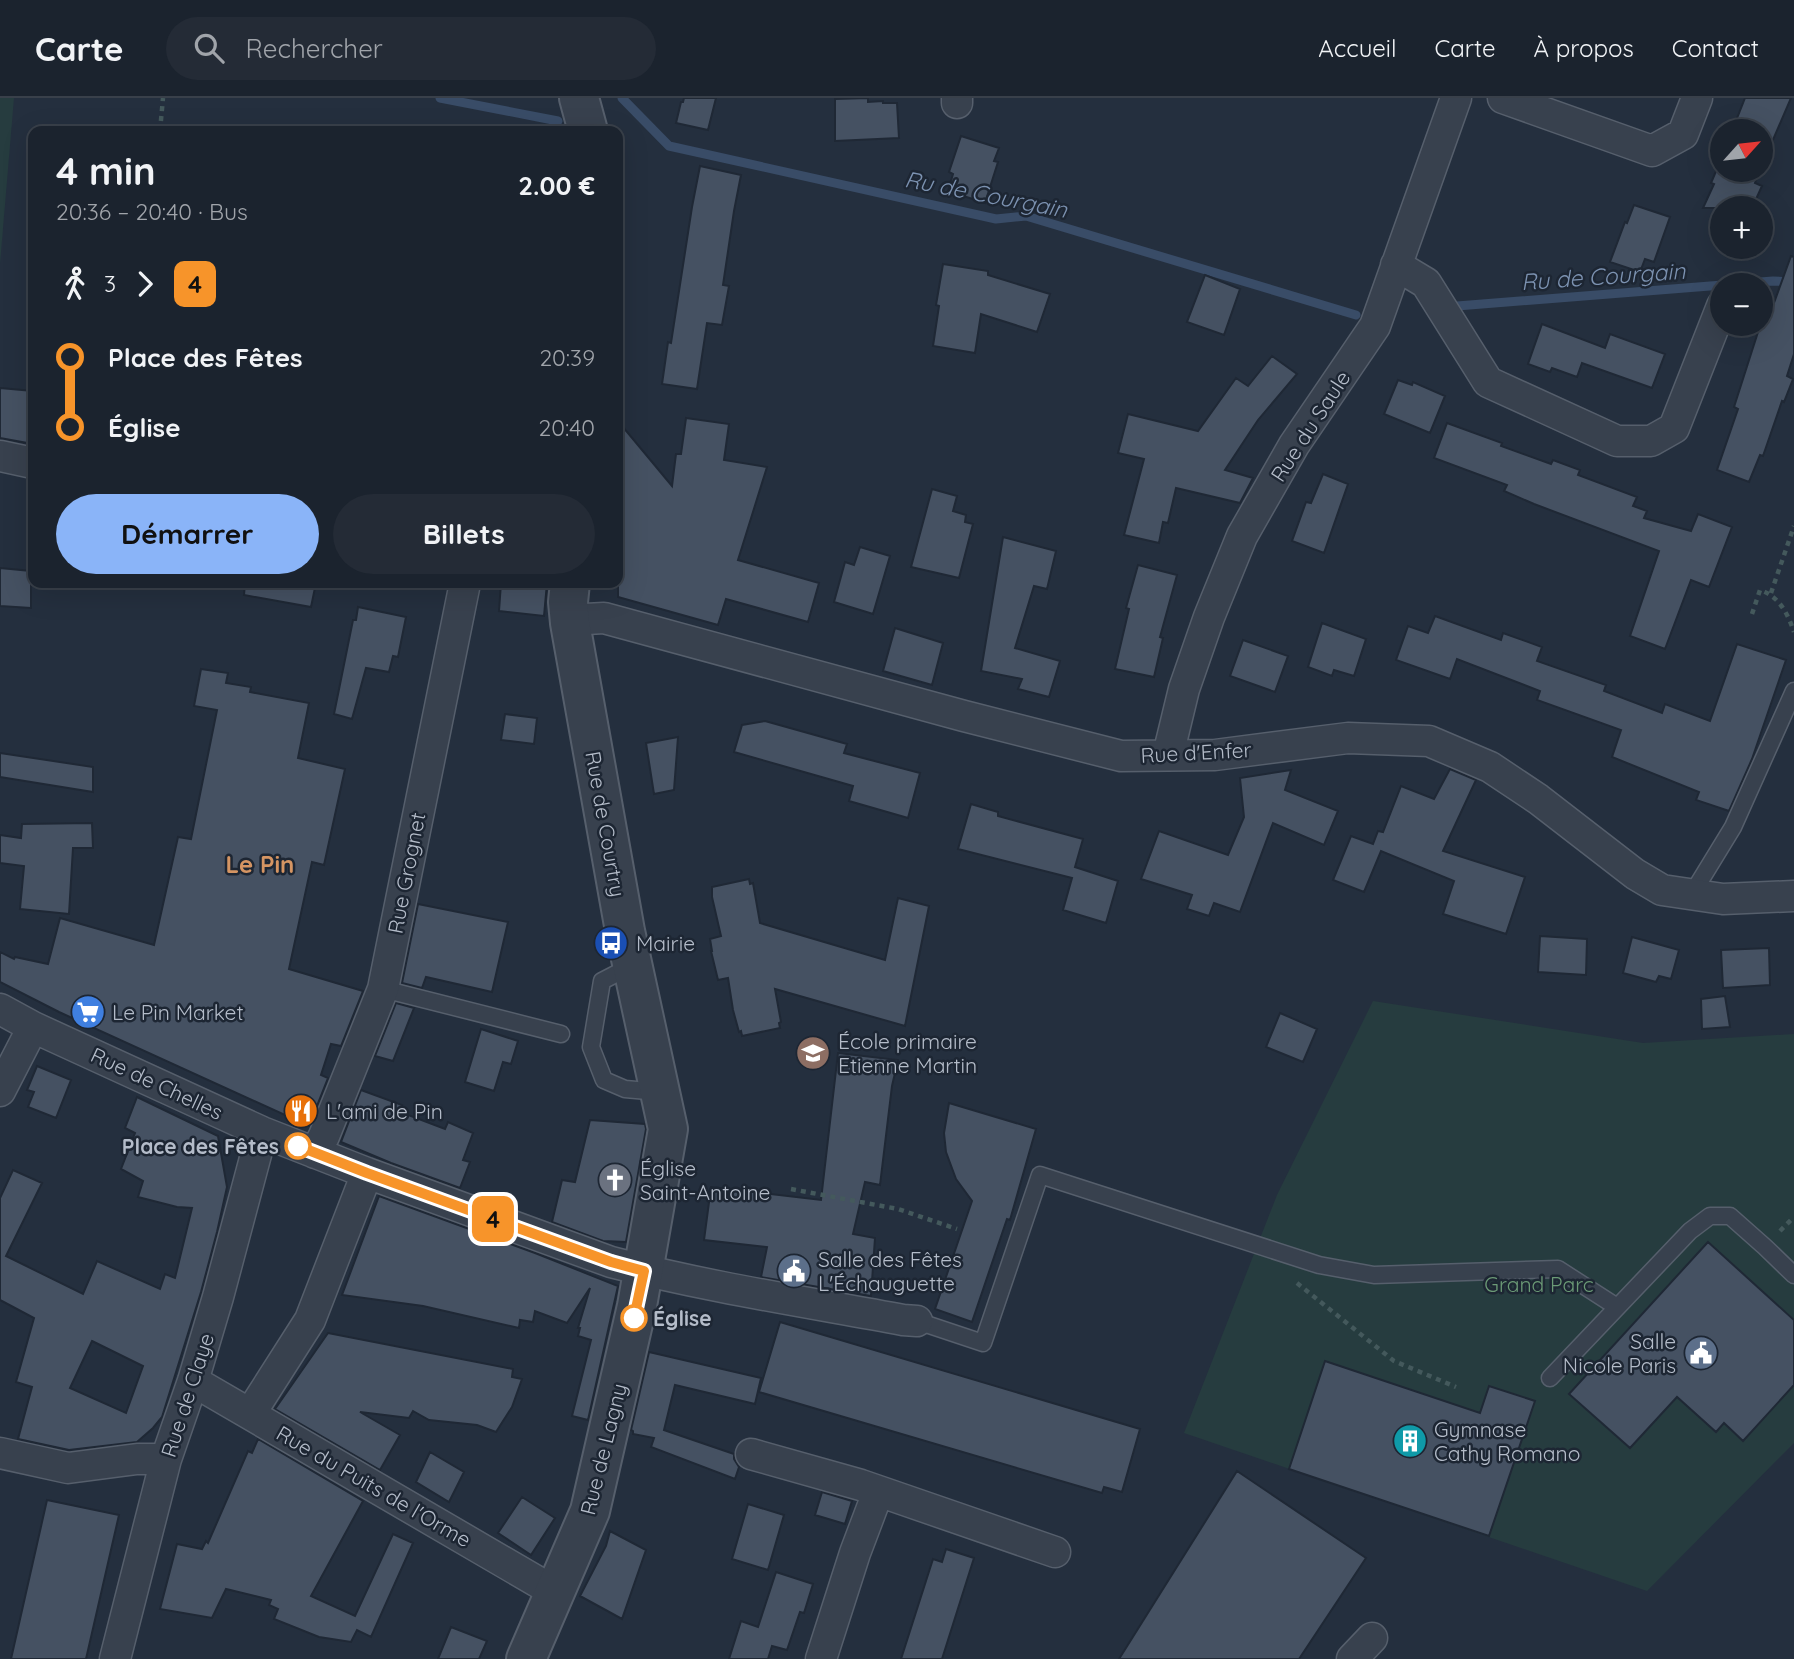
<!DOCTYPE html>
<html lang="fr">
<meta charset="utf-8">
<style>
:root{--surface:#1b232e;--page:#242b36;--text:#f1f3f6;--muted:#a0a4aa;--line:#39404a;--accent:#8ab4f8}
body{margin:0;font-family:Quicksand,sans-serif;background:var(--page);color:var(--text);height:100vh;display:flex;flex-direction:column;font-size:26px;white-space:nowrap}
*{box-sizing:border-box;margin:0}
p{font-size:23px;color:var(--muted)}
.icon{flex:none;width:38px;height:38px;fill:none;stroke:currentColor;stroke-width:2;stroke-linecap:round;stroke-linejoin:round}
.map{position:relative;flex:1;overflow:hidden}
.panel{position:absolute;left:28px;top:28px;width:595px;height:462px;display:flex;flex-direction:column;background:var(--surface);border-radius:14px;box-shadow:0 7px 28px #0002,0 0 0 2px var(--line)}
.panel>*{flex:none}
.badge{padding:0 14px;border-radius:10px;font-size:24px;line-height:46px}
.needle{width:46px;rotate:63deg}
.fabs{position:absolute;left:1710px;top:21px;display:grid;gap:14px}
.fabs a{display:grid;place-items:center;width:63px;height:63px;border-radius:50%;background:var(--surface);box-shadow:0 7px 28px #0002,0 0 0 2px var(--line);font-size:35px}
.map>.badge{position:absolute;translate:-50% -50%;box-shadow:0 0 0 4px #fff}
.legs{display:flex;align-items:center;gap:10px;height:77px;padding:0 28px;font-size:23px}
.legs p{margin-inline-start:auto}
.overview{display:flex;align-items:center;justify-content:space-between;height:119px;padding:0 28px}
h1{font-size:38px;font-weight:800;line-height:52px}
.cta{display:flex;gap:14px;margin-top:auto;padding:14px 28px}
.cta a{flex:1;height:80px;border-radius:42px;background:var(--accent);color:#111;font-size:28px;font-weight:800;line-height:80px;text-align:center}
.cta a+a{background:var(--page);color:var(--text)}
ul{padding:0 28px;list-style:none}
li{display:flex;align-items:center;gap:24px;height:70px;font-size:26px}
li i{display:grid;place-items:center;width:10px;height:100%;margin:0 9px;background:currentColor}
li i::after{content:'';width:18px;height:18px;margin:-9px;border:5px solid;border-radius:50%;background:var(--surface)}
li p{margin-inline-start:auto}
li:first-child i{background:linear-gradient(#0000 50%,currentColor 0)}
li:last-child i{background:linear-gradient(currentColor 50%,#0000 0)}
header{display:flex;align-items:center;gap:42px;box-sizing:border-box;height:98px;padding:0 35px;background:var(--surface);border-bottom:2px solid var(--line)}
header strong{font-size:33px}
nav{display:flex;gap:38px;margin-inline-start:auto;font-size:24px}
.search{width:490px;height:63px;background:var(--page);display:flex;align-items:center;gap:18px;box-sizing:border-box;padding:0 24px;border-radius:38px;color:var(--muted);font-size:26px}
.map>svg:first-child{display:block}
</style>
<header>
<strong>Carte</strong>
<div class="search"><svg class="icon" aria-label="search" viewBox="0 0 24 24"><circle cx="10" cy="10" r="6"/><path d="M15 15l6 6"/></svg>Rechercher</div>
<nav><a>Accueil</a><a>Carte</a><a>À propos</a><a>Contact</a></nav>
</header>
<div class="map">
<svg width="1794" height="1561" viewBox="0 0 1794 1561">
<rect width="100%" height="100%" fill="#242f3e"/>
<path fill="#263c3f" d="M0,0H14L0,166Z
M1373,903L1643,945L1794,936V1345L1647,1493L1184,1335L1277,1097Z"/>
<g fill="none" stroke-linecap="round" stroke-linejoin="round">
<path stroke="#394c67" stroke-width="9" d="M440,0L558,23
M622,0L669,48L996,121L1026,118L1356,217
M1457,208L1773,183L1794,184"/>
</g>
<path fill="#455162" stroke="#1f2835" stroke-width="2" fill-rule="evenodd" d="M684,0H716L708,32L676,25L681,4H683Z
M868,0V4L883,3V5H897L899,40L835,43V1Z
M1745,0H1791L1760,72V33H1732Z
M961,38L999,50L994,63L998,64L985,105L948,93L953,76L949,74Z
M1722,59V72H1760L1755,85L1762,88L1752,110H1703L1714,86L1711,85Z
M700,68L741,77L734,113L723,187L729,188L722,227L707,225L697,291L662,286L668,244L671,245L692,109Z
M1634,107L1670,119L1654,164L1645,161L1640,174L1610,164L1625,124L1627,125Z
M1791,158L1794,159V256L1787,278L1793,281L1784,304L1782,303L1763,358L1760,357L1749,384L1717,372L1738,311L1734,309L1758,234L1763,223L1767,224Z
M943,166L988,173V177L1050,196L1037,234L981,216L975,255L933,248L939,208L936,207Z
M1205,177L1240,191L1224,237L1187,224Z
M1542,226L1605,250L1610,236L1665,256L1652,290L1582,265L1577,279L1552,270L1550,274L1528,266Z
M1272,258L1297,276L1258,322L1225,372L1253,380L1240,405L1176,390L1168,425L1163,424L1159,445L1124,437L1144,361L1118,355L1128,316L1198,333L1236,280L1248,288Z
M1398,282L1412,287L1413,284L1445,298L1430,335L1384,316Z
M0,290L33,293V346L0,340Z
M686,320L729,326L724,362L767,369L738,462L819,485L808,524L726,501L718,527L618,499V323L672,388L676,356H681Z
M1447,325L1502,345L1501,348L1551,366L1553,362L1580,372L1578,377L1637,399L1633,408L1647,413L1644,420L1691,433L1698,416L1732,429L1709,489L1691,482L1665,551L1630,538L1659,453L1534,406L1504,393L1507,387L1434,360Z
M1323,376L1348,386L1324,455L1292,443L1306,404L1311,405Z
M932,391L957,398L953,413L966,417L965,424L973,426L959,480L911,469Z
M1003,439L1056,453L1047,491L1034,488L1015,550L1060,563L1049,599L1018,591L1022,581L981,573Z
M860,449L890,458L873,516L834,504L845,464L854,467Z
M1138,467L1177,477L1160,539L1163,540L1154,579L1115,571L1129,511L1126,510Z
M0,470L31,473V510L0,508Z
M245,485H316L311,509L244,497Z
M501,485H547L544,518L499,513Z
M358,509L406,519L398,559L393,558L389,574L366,570L352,621L334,616L353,522H356Z
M1435,518L1501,542L1503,535L1542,549L1537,563L1606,587L1604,593L1662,615L1665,606L1710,623L1737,546L1786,562L1752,661L1729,713L1696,702L1699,694L1612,659L1621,632L1537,602L1540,593L1457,561L1450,581L1396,562L1408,528L1428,535Z
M1322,525L1366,541L1354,578L1334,572L1332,578L1308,569Z
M895,530L943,545L932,587L883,573Z
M1243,542L1288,558L1275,594L1230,578Z
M201,571L228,575L226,585L251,589L250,594L309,605L298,660L345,671L324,767L312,764L289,871L363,893L341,948L331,946L321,977L328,980L309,1028L59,914L0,884V854L14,861L15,859L48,866L60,820L154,847L178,739L191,741L217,612L194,608Z
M505,616L537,620L534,646L501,642Z
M765,623L847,646L844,655L920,675L908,720L849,703L853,688L734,654L742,627Z
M678,639L674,692L654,696L646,645Z
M0,655L93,669V694L0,679Z
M1450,671L1476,682L1443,753L1525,779L1506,836L1443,816L1454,783L1381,753L1364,794L1333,782L1351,738L1373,746L1378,733L1383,734L1401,688L1434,701Z
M1291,672L1285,692L1338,713L1324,747L1273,725L1240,814L1214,805L1209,818L1187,811L1192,797L1141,781L1159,733L1228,757L1244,719L1240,680Z
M971,706L998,714V718L1083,741L1075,769L1118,783L1106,825L1063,812L1072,780L958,751Z
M92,725L93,750H73L69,816L20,811L24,768L0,765V737L21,740L22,726Z
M749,781L750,786L753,785L760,825L885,862L898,800L929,808L905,928L775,891L781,924L779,925L780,930L742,938L741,933L739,934L733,912L728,880L718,882L711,853H712L710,841L721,838L712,799V789Z
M418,806L508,824L492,894L426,879L422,890L402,885Z
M1540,838L1587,841L1586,877L1538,874Z
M1632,839L1679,852L1671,881L1659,878L1656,884L1623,875Z
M1769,850L1770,887L1723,890L1721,852Z
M1725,898L1730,929L1702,931L1701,901Z
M396,905L414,910L393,963L375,958Z
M1280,915L1317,931L1303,964L1266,949Z
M481,931L518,943L511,966L503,964L494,993L465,984Z
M838,955L898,962L892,988L880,1087L865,1084L853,1136L875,1140L871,1198L761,1179L767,1149L704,1142L711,1089L821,1102Z
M37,968L71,982L56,1020L28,1009L34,994L27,992Z
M361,992L402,1007L400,1014L445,1031L448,1024L473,1035L463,1062L470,1064L460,1090L391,1065L341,1044Z
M137,999L218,1038L227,1089L217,1134L201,1194L162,1319L153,1330L137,1344L69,1352L18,1341L32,1289L16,1284L34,1220L0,1202V1100L13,1072L42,1085L6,1158L83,1196L97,1163L160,1191L165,1176L175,1180L192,1110L177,1109L138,1099L143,1083L121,1071L135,1035L125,1030ZM92,1243L143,1268L126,1315L70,1290Z
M949,1005L1036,1031L1010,1122L1007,1121L972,1224L935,1211L972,1103L956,1081L946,1054L944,1035Z
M590,1022L645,1026L646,1031L626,1144L603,1143L552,1124L562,1082L575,1084Z
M379,1098L535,1155L618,1188L588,1322L572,1318L591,1242L578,1238L580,1230H578L590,1190L567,1225L535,1213L533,1224L520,1222L519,1230L423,1208L342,1197Z
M1708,1144L1794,1222V1287L1743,1343L1724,1325L1716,1334L1677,1299L1630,1350L1569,1296Z
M780,1224L1140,1331L1122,1394L1104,1389L1102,1395L759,1294Z
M328,1235L513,1271L512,1279L522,1281L512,1309L496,1334L477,1327L429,1322L413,1313L409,1320L360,1314L400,1337L380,1372L275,1311Z
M649,1254L761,1280L755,1306L675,1287L664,1332L734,1356V1361L739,1369L735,1381L651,1349L654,1340L633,1336V1333L631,1332Z
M1325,1263L1480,1315L1489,1288L1535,1303L1489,1438L1289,1371Z
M258,1341L363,1403L311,1498L355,1518L393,1436L413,1445L371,1539L357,1532L351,1544L319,1539L274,1521L278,1511L269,1507L271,1502L226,1491L212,1520L160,1511L177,1446L202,1451L206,1443L208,1445L248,1353L252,1355Z
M430,1354L464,1374L449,1404L416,1384Z
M1237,1373L1366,1460L1299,1561H1119Z
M822,1394L852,1403L845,1426L815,1417Z
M522,1399L555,1420L531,1457L498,1435Z
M47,1402L119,1417L86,1561H11Z
M748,1406L784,1417L768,1472L732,1461Z
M610,1433L646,1452L622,1521L580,1498L606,1448Z
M946,1451L974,1460L942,1561H901L933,1461L942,1464Z
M776,1474L813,1486L804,1515L800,1514L787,1552L772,1548L768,1561H729L741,1523L758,1529Z
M451,1529L487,1543L479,1561H438Z"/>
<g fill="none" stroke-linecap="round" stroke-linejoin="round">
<g stroke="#565f6c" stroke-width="19">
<path id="service" d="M1692,796L1733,729L1794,593
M633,867L602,883L591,949L604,982L625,991L659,994
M383,891L561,936
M917,1223L983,1245L1040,1077L1319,1167L1374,1177L1558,1171L1617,1209
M1550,1280L1690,1133L1710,1118H1730L1765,1149L1794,1177"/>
</g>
<g stroke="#565f6c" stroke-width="33">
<path id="minor" d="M957,0V5
M1503,0L1652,53L1683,36L1697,0
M1396,167L1426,185L1488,284L1617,343H1651L1674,330L1722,208
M0,358L33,365
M570,525L586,521L604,520L964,618L1121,658L1215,657L1348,640L1429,643L1490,669L1538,701L1635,776L1662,792L1723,801L1794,798
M1168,657L1184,591L1209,519L1242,438L1294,347L1375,228L1456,0
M0,911L33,929L262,1034L367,1075L611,1164C707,1189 806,1204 903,1222L917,1223
M0,993L33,929
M315,1055L324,1038L383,891L465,485
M193,1283L555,1494
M250,1316L310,1222L367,1075
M0,1355L68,1370L137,1361H166
M751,1356L861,1387L1055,1454
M115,1561L166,1361L193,1283L218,1199L262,1034
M821,1561L855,1455L878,1394
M1352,1561L1372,1540"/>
</g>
<g stroke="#565f6c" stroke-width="42">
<path id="tertiary" d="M579,0L588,33
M526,1561L590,1413L637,1208L668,1031L625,833L570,525L568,504L570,485"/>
</g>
<path stroke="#44595c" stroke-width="4.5" stroke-dasharray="5 5" stroke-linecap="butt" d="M160,33L163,0
M1771,495L1794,428
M1752,516L1760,492C1779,498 1788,516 1794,534
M791,1091L898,1111L957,1131
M1780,1133L1794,1119
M1297,1185L1394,1263L1456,1289"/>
<use href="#service" stroke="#38414e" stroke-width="16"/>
<use href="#minor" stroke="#38414e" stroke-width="30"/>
<use href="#tertiary" stroke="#38414e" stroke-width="38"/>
</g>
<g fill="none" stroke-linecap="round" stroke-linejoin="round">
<g stroke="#fff" stroke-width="16">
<path id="line-1" d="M298,1048L367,1075L611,1164L644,1173L634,1220"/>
</g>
<use href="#line-1" stroke="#f7942a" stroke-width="10"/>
</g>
<defs>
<g id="bus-disc" transform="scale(1.75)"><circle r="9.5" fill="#1a4fb4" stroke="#1d2633"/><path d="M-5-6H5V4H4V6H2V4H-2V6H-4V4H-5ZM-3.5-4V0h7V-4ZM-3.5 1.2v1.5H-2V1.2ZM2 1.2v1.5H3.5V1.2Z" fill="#fff"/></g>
<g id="supermarket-disc" transform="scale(1.75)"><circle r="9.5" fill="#3f7fe0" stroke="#1d2633"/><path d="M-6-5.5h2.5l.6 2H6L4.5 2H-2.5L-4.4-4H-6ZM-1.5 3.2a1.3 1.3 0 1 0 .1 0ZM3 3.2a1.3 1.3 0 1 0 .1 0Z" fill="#fff"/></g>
<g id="school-disc" transform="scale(1.75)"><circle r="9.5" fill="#8d6e63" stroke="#1d2633"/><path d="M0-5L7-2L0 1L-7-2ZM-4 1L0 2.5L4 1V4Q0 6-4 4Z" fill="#fff"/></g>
<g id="restaurant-disc" transform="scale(1.75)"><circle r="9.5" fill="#e8710a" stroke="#1d2633"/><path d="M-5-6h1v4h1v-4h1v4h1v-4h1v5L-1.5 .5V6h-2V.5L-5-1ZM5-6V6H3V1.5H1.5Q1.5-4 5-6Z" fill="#fff"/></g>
<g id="church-disc" transform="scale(1.75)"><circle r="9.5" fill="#6b7280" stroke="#1d2633"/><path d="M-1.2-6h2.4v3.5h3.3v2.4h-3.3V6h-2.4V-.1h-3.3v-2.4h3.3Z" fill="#fff"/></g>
<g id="civic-disc" transform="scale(1.75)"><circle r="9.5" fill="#5c6f8a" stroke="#1d2633"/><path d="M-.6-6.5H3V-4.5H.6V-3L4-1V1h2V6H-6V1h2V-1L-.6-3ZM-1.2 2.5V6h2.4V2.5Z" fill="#fff"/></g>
<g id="building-disc" transform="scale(1.75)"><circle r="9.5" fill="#0f9aa8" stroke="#1d2633"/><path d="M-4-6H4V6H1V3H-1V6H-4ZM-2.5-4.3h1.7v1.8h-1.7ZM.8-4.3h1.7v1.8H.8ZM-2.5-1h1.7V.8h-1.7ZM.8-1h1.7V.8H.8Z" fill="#fff"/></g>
</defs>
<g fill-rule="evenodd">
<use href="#bus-disc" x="611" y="845"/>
<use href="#supermarket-disc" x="88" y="914"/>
<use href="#school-disc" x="813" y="955"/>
<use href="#restaurant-disc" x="301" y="1013"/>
<use href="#church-disc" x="615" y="1082"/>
<use href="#civic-disc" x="794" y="1173"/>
<use href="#civic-disc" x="1701" y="1255"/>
<use href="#building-disc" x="1410" y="1343"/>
</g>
<g fill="#fff" stroke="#f7942a" stroke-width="3.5">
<circle cx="298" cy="1048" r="12"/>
<circle cx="634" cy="1220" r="12"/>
</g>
<g text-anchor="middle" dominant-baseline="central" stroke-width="5" stroke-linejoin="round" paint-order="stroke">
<g font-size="21" fill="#b4bcc9" stroke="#1d2633">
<text transform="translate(1310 328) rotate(-57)">Rue du Saule</text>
<text transform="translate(1196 654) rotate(-3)">Rue d'Enfer</text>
<text transform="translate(606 726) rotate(80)">Rue de Courtry</text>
<text transform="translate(406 775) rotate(-79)">Rue Grognet</text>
<text transform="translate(157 985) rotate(25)">Rue de Chelles</text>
<text transform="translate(187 1297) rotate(-72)">Rue de Claye</text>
<text transform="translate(603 1351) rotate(-76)">Rue de Lagny</text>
<text transform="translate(374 1388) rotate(30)">Rue du Puits de l'Orme</text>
</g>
<g font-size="21" fill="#b4bcc9" stroke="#1d2633" text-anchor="start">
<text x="636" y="845">Mairie</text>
<text x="112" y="914">Le Pin Market</text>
<text x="838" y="943">École primaire<tspan x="838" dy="24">Etienne Martin</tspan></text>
<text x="326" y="1013">L'ami de Pin</text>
<text x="640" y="1070">Église<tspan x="640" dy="24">Saint-Antoine</tspan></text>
<text x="818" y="1161">Salle des Fêtes<tspan x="818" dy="24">L'Échauguette</tspan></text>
<text x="1676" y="1243" text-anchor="end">Salle<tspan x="1676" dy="24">Nicole Paris</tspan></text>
<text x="1434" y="1331">Gymnase<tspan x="1434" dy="24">Cathy Romano</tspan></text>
</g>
<g font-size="21" font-weight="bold" fill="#b4bcc9" stroke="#1d2633" text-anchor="end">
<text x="279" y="1048">Place des Fêtes</text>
<text x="653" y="1220" text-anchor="start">Église</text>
</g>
<g font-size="21" fill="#6b9a76" stroke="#1d2633">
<text x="1539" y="1186">Grand Parc</text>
</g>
<g font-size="23" font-style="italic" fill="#7c92b1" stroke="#1d2633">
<text transform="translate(986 96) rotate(11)">Ru de Courgain</text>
<text transform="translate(1603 178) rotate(-4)">Ru de Courgain</text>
</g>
<g font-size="24" font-weight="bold" fill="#d59563" stroke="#1d2633">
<text x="260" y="766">Le Pin</text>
</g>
</g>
</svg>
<div class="fabs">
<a><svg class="needle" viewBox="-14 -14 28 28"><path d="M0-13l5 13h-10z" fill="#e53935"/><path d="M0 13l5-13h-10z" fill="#a0a4aa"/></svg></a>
<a>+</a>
<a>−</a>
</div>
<b class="badge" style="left:493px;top:1121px;background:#f7942a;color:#111">4</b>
<section class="panel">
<div class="overview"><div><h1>4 min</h1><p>20:36 – 20:40 · Bus</p></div><b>2.00 €</b></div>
<div class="legs"><svg class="icon" aria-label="walk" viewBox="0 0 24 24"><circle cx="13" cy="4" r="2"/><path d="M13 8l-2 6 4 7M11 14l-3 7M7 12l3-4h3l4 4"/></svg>3<svg class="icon" aria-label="forward" viewBox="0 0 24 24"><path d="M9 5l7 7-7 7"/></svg><b class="badge" style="background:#f7942a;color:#111">4</b></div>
<ul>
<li><i style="color:#f7942a"></i><b>Place des Fêtes</b><p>20:39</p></li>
<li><i style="color:#f7942a"></i><b>Église</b><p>20:40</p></li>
</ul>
<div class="cta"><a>Démarrer</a><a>Billets</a></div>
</section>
</div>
